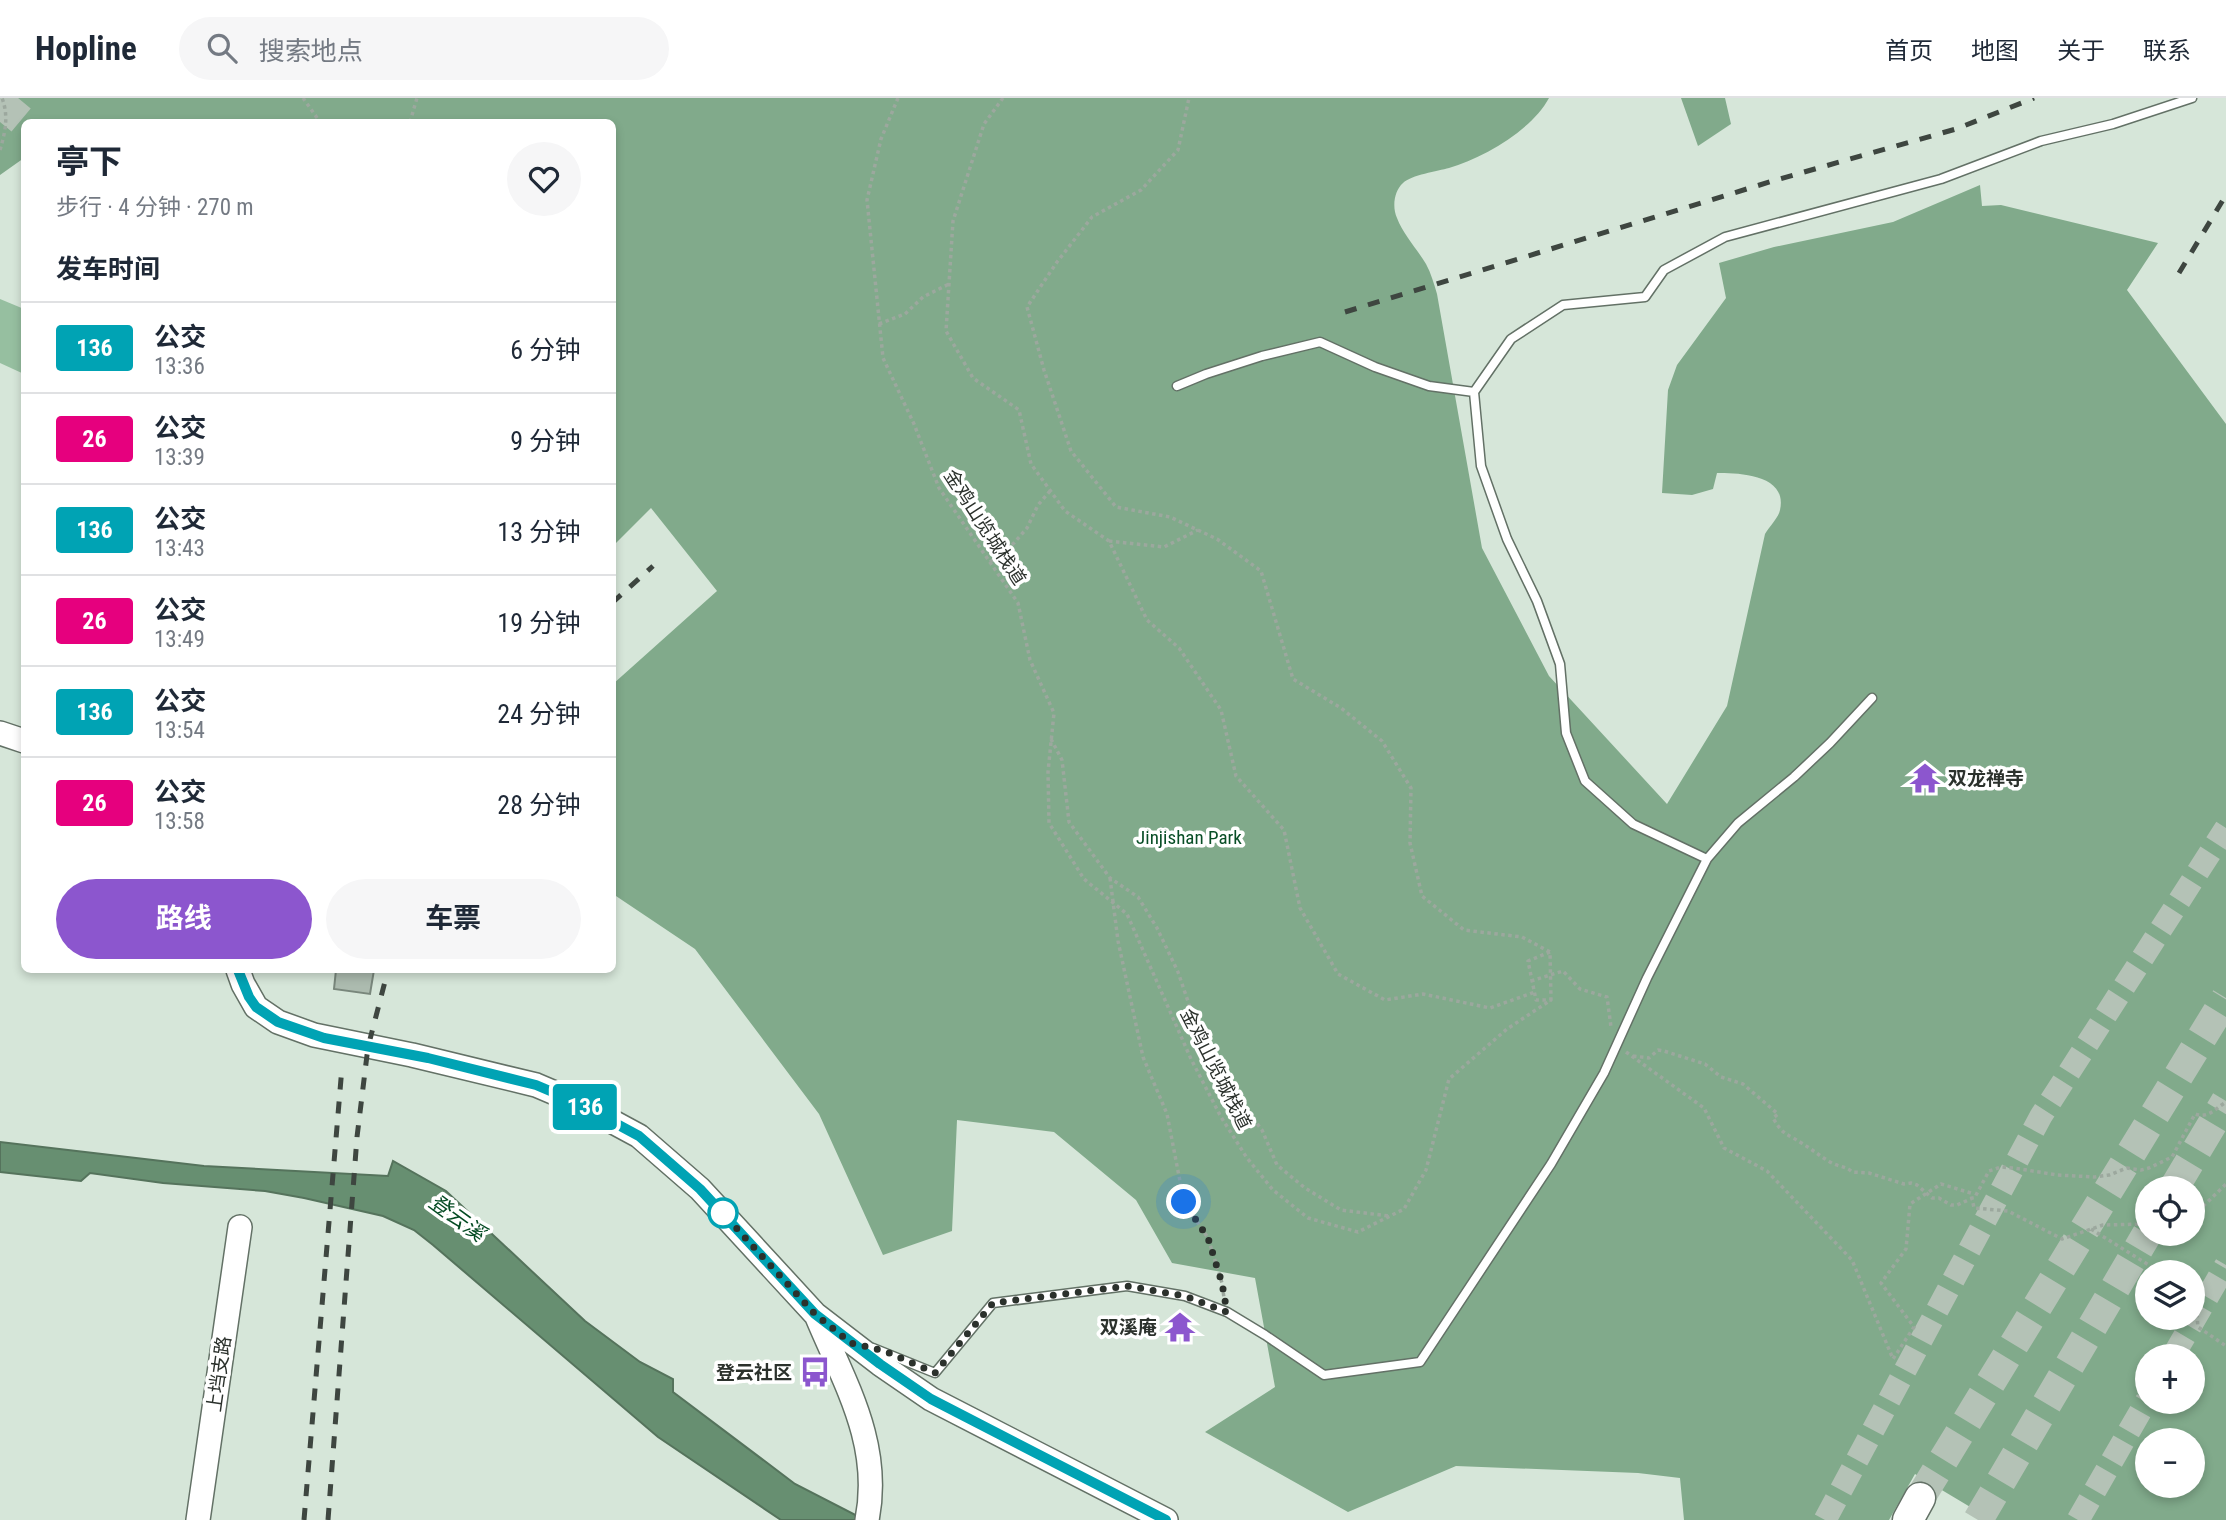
<!DOCTYPE html>
<html lang="zh">
<meta charset="utf-8">
<style>
:root{--surface:#fff;--page:#f6f6f7;--text:#1f2937;--muted:#747a83;--line:#e0e1e3;--accent:#8c56ce}
body{margin:0;font-family:"Roboto Condensed","Noto Sans SC",sans-serif;background:var(--page);color:var(--text);height:100vh;display:flex;flex-direction:column;font-size:26px;white-space:nowrap}
*{box-sizing:border-box;margin:0}
p{font-size:23px;color:var(--muted)}
.icon{flex:none;width:38px;height:38px;fill:none;stroke:currentColor;stroke-width:2;stroke-linecap:round;stroke-linejoin:round}
.map{position:relative;flex:1;overflow:hidden}
.panel{position:absolute;left:21px;top:21px;width:595px;height:854px;display:flex;flex-direction:column;background:var(--surface);border-radius:10px;box-shadow:0 4px 10px #0003}
.panel>*{flex:none}
.badge{padding:0 14px;border-radius:5px;font-size:24px;line-height:46px}
.controls{position:absolute;left:2135px;top:1078px;display:grid;gap:14px}
.controls a{display:grid;place-items:center;width:70px;height:70px;border-radius:50%;background:var(--surface);box-shadow:0 4px 10px #0003;font-size:35px}
.you{position:absolute;width:35px;height:35px;margin:-18px;border:5px solid #fff;border-radius:50%;background:#1a73e8;box-shadow:0 0 0 10px #1a73e833}
.map>.badge{position:absolute;translate:-50% -50%;box-shadow:0 0 0 4px #fff}
h2{padding:0 35px;font-size:26px;line-height:63px}
.round{display:grid;place-items:center;flex:none;width:74px;height:74px;border-radius:37px;background:var(--page)}
.headline{display:flex;align-items:center;justify-content:space-between;height:119px;padding:0 35px}
h1{font-size:33px;font-weight:700;line-height:52px}
.button{display:flex;gap:14px;margin-top:auto;padding:14px 35px}
.button a{flex:1;height:80px;border-radius:42px;background:var(--accent);color:#fff;font-size:28px;font-weight:700;line-height:80px;text-align:center}
.button a+a{background:var(--page);color:var(--text)}
ul{padding:0;list-style:none}
li{display:flex;align-items:center;gap:21px;height:91px;padding:0 35px;border-top:2px solid var(--line)}
li div{flex:1}
li b{display:block;font-size:26px}
li em{font-style:normal}
li .badge{min-width:77px;font-weight:700;text-align:center}
header{display:flex;align-items:center;gap:42px;box-sizing:border-box;height:98px;padding:0 35px;background:var(--surface);border-bottom:2px solid var(--line)}
header strong{font-size:33px}
nav{display:flex;gap:38px;margin-inline-start:auto;font-size:24px}
.search{width:490px;height:63px;background:var(--page);display:flex;align-items:center;gap:18px;box-sizing:border-box;padding:0 24px;border-radius:38px;color:var(--muted);font-size:26px}
.map>svg:first-child{display:block}
</style>
<header>
<strong>Hopline</strong>
<div class="search"><svg class="icon" aria-label="search" viewBox="0 0 24 24"><circle cx="10" cy="10" r="6"/><path d="M15 15l6 6"/></svg>搜索地点</div>
<nav><a>首页</a><a>地图</a><a>关于</a><a>联系</a></nav>
</header>
<div class="map">
<svg width="2226" height="1422" viewBox="0 0 2226 1422">
<rect width="100%" height="100%" fill="#d6e6d9"/>
<path fill="#96bfa0" d="M0,201L24,211V276L0,265Z"/>
<path fill="#81aa8b" fill-rule="evenodd" d="M0,0H1549C1532,32 1483,60 1449,70C1438,73 1411,77 1403,85C1394,93 1392,109 1397,120C1403,136 1417,151 1426,166C1431,175 1434,186 1437,196L1482,450L1549,578L1667,706L1727,608L1765,436C1769,429 1779,419 1780,412C1788,376 1738,375 1717,375L1713,391L1692,397L1662,395L1668,292L1677,267L1726,200L1719,165L1774,149L1893,124L1980,87L1982,108L2001,107L2158,145L2127,192L2226,326V1422H1992L1915,1376L1889,1422H1684L1680,1380L1638,1375L1456,1368L1348,1414L1205,1334L1275,1289L1255,1180L1172,1165L1136,1102L1054,1034L957,1022L952,1133L883,1157L819,1016L695,851L613,796V586L717,493L651,410L613,448L612,24H24V60L0,77ZM2147,1090H2193V1136H2147ZM2147,1174H2193V1220H2147ZM2147,1258H2193V1304H2147ZM2147,1342H2193V1388H2147Z
M1681,0H1725L1731,26L1698,48Z"/>
<path fill="#678f71" stroke="#55735c" stroke-width="2" d="M0,1044L204,1068L388,1078L393,1063L446,1093L585,1223L640,1264L673,1281V1294L795,1386L865,1422H781L658,1339L433,1147L414,1132L383,1118L304,1100L265,1093L163,1085L90,1075L81,1083L0,1074Z"/>
<path fill="#acbbaf" stroke="#79877c" stroke-width="2" d="M336,872H374L370,896L334,891Z"/>
<g fill="none" stroke-linecap="round" stroke-linejoin="round">
<path stroke="#b4c2b6" stroke-width="23" stroke-dasharray="23 11" stroke-linecap="butt" d="M2173,1258L2226,1167
M1825,1422L2041,1018L2226,730
M2078,1422L2147,1302"/>
<path stroke="#b4c2b6" stroke-width="30" stroke-dasharray="30 15" stroke-linecap="butt" d="M0,24L20,0
M2174,1090L2226,1003
M1920,1400L2226,900
M1978,1422L2147,1136"/>
<g stroke="#637166" stroke-width="11">
<path id="lane" d="M1177,288L1206,276L1262,258L1320,244L1375,269L1429,288L1474,294
M1872,600L1830,645L1794,679L1738,725L1707,761L1633,726L1585,683L1566,635L1560,566L1537,503L1507,441L1481,368L1474,294L1511,241L1563,207L1645,199L1664,172L1725,139L1941,81L2041,43L2113,26L2192,0
M873,1250L935,1275L993,1205L1127,1188L1185,1198L1227,1214L1265,1237L1324,1277L1420,1264L1551,1066L1604,975L1647,880L1707,761"/>
</g>
<g stroke="#637166" stroke-width="26">
<path id="secondary" d="M0,635L24,643
M238,872L243,886L256,909L278,924L314,937L412,957L536,987L576,1004L639,1038L700,1091L815,1216L880,1266L931,1301L1166,1422
M817,1219C845,1286 882,1346 867,1422
M198,1422L240,1129"/>
</g>
<g stroke="#637166" stroke-width="33">
<path id="highway" d="M1908,1422L1920,1400"/>
</g>
<path stroke="#9ca89e" stroke-width="3.5" stroke-dasharray="3.5 3.5" stroke-linecap="butt" d="M303,0L320,24
M1003,0L984,26L953,123L946,233L973,280L1019,312L1031,366L1065,413L1109,443L1147,522L1179,550L1221,612L1236,678L1284,732L1300,810L1338,876L1385,902L1423,896L1490,910L1535,894
M410,24L417,0
M879,226L905,216L923,199L949,186
M1109,443L1164,449L1198,432
M990,464L1014,445L1027,430L1038,407L1050,393
M1051,641L1062,662L1069,724L1110,780L1138,799L1157,830L1178,874L1208,962L1262,1032L1277,1067L1305,1090L1341,1112L1389,1118
M1110,780L1118,843L1143,959L1167,1016L1184,1104L1208,1140L1222,1185L1224,1200
M1550,854L1528,863L1536,902H1551
M1531,883L1563,873L1580,891L1607,899L1611,929
M1626,954L1704,1010L1724,1050L1767,1073L1852,1162L1893,1261L1914,1229L1881,1185L1906,1151L1910,1106L1941,1086L1971,1095L1974,1110L2008,1113L2062,1141L2103,1127L2147,1126
M1633,958L1649,960L1658,952L1664,953L1705,966L1721,979L1743,986L1778,1016L1773,1020C1784,1039 1787,1035 1803,1046C1813,1052 1821,1059 1832,1065C1839,1069 1846,1068 1852,1074L1869,1075L1904,1086L1911,1085L1917,1087L1932,1100H1939L1951,1107H1957L1975,1099L1989,1073L2001,1069L2014,1070L2057,1077L2095,1079L2109,1077L2127,1070L2141,1072L2149,1070L2172,1059L2195,1016C2208,1021 2216,1010 2226,1004
M2193,1118L2226,1086
M2091,1131L2160,1174
M2193,1197H2195L2198,1229L2226,1248"/>
<use href="#lane" stroke="#fff" stroke-width="8"/>
<use href="#secondary" stroke="#fff" stroke-width="23"/>
<use href="#highway" stroke="#fff" stroke-width="30"/>
<path stroke="#3e4640" stroke-width="5" stroke-dasharray="12 12" stroke-linecap="butt" d="M2179,175L2226,97
M1345,214L1776,82L1956,31L2034,0
M612,505L653,468
M304,1422L342,969
M328,1422L357,1039L368,949L388,872"/>
<path stroke="#9ca89e" stroke-width="3.5" stroke-dasharray="3.5 3.5" stroke-linecap="butt" d="M898,0L881,41L867,102L883,260L914,326L939,390L1018,505L1030,562L1054,615L1048,674L1049,725L1084,781L1127,816L1191,961L1221,1019L1247,1060L1273,1092L1308,1120L1358,1134L1404,1111L1426,1072L1449,981L1507,931L1551,902L1550,854L1522,839L1464,832L1422,798L1410,745L1411,690L1382,643L1341,610L1293,581L1261,473L1217,441L1170,419L1116,409L1071,353L1044,272L1027,209L1057,164L1092,119L1141,92L1178,52L1189,0
M0,52C5,35 9,18 2,0"/>
</g>
<g fill="none" stroke-linecap="round" stroke-linejoin="round">
<g stroke="#fff" stroke-width="16">
<path id="line" d="M238,872L249,899L256,909L278,924L324,940L428,960L536,987L576,1004L639,1038L700,1091L815,1216L880,1266L931,1301L1166,1422"/>
</g>
<use href="#line" stroke="#00a3b4" stroke-width="10"/>
<path stroke="#2b312c" stroke-width="7" stroke-dasharray="0 12.6" d="M723,1115L717,1109L815,1216L851,1245L885,1253L935,1275L993,1205L1127,1188L1185,1198L1227,1214L1222,1185L1208,1140L1184,1104"/>
</g>
<defs>
<g id="temple-bare" transform="scale(2.415)"><path d="M0-6L5-2H3V0L6.5 2.5H4V6H1.5V3h-3V6H-4V2.5H-6.5L-3 0V-2H-5Z" fill="#8c56ce" stroke="#fff" stroke-width="2.5" paint-order="stroke"/></g>
<g id="bus-bare" transform="scale(2.415)"><path d="M-5-6H5V4H4V6H2V4H-2V6H-4V4H-5ZM-3.5-4V0h7V-4ZM-3.5 1.2v1.5H-2V1.2ZM2 1.2v1.5H3.5V1.2Z" fill="#8c56ce" stroke="#fff" stroke-width="2.5" paint-order="stroke"/></g>
</defs>
<g fill-rule="evenodd">
<use href="#temple-bare" x="1925" y="680"/>
<use href="#temple-bare" x="1180" y="1229"/>
<use href="#bus-bare" x="815" y="1274"/>
</g>
<circle fill="#fff" stroke="#00a3b4" stroke-width="3.5" cx="723" cy="1115" r="14"/>
<g text-anchor="middle" dominant-baseline="central" stroke-width="7" stroke-linejoin="round" paint-order="stroke">
<g font-size="19" fill="#2b312c" stroke="#fff">
<text transform="translate(985 429) rotate(57)">金鸡山览城栈道</text>
<text transform="translate(1216 971) rotate(63)">金鸡山览城栈道</text>
<text transform="translate(219 1276) rotate(-82)">上垱支路</text>
</g>
<g font-size="19" font-weight="bold" fill="#2b312c" stroke="#fff" text-anchor="end">
<text x="1948" y="680" text-anchor="start">双龙禅寺</text>
<text x="1157" y="1229">双溪庵</text>
<text x="792" y="1274">登云社区</text>
</g>
<g font-size="19" fill="#084e26" stroke="#fff">
<text x="1189" y="739">Jinjishan Park</text>
</g>
<g font-size="21" font-style="italic" fill="#044b23" stroke="#fff">
<text transform="translate(457 1120) rotate(36)">登云溪</text>
</g>
</g>
</svg>
<div class="controls">
<a><svg class="icon" aria-label="locate" viewBox="0 0 24 24"><circle cx="12" cy="12" r="6"/><path d="M12 2v4M12 18v4M2 12h4M18 12h4"/></svg></a>
<a><svg class="icon" aria-label="layers" viewBox="0 0 24 24"><path d="M12 4l9 5-9 5-9-5zM3 14l9 5 9-5"/></svg></a>
<a>+</a>
<a>−</a>
</div>
<div class="you" style="left:1184px;top:1104px"></div>
<b class="badge" style="left:585px;top:1009px;background:#00a3b4;color:#fff">136</b>
<section class="panel">
<div class="headline"><div><h1>亭下</h1><p>步行 · 4 分钟 · 270 m</p></div><a class="round"><svg class="icon" aria-label="heart" viewBox="0 0 24 24"><path d="M12 20l-8-8c-3-5 5-10 8-4 3-6 11-1 8 4z"/></svg></a></div>
<h2>发车时间</h2>
<ul>
<li><span class="badge" style="background:#00a3b4;color:#fff">136</span><div><b>公交</b><p>13:36</p></div><em>6 分钟</em></li>
<li><span class="badge" style="background:#e6007e;color:#fff">26</span><div><b>公交</b><p>13:39</p></div><em>9 分钟</em></li>
<li><span class="badge" style="background:#00a3b4;color:#fff">136</span><div><b>公交</b><p>13:43</p></div><em>13 分钟</em></li>
<li><span class="badge" style="background:#e6007e;color:#fff">26</span><div><b>公交</b><p>13:49</p></div><em>19 分钟</em></li>
<li><span class="badge" style="background:#00a3b4;color:#fff">136</span><div><b>公交</b><p>13:54</p></div><em>24 分钟</em></li>
<li><span class="badge" style="background:#e6007e;color:#fff">26</span><div><b>公交</b><p>13:58</p></div><em>28 分钟</em></li>
</ul>
<div class="button"><a>路线</a><a>车票</a></div>
</section>
</div>
